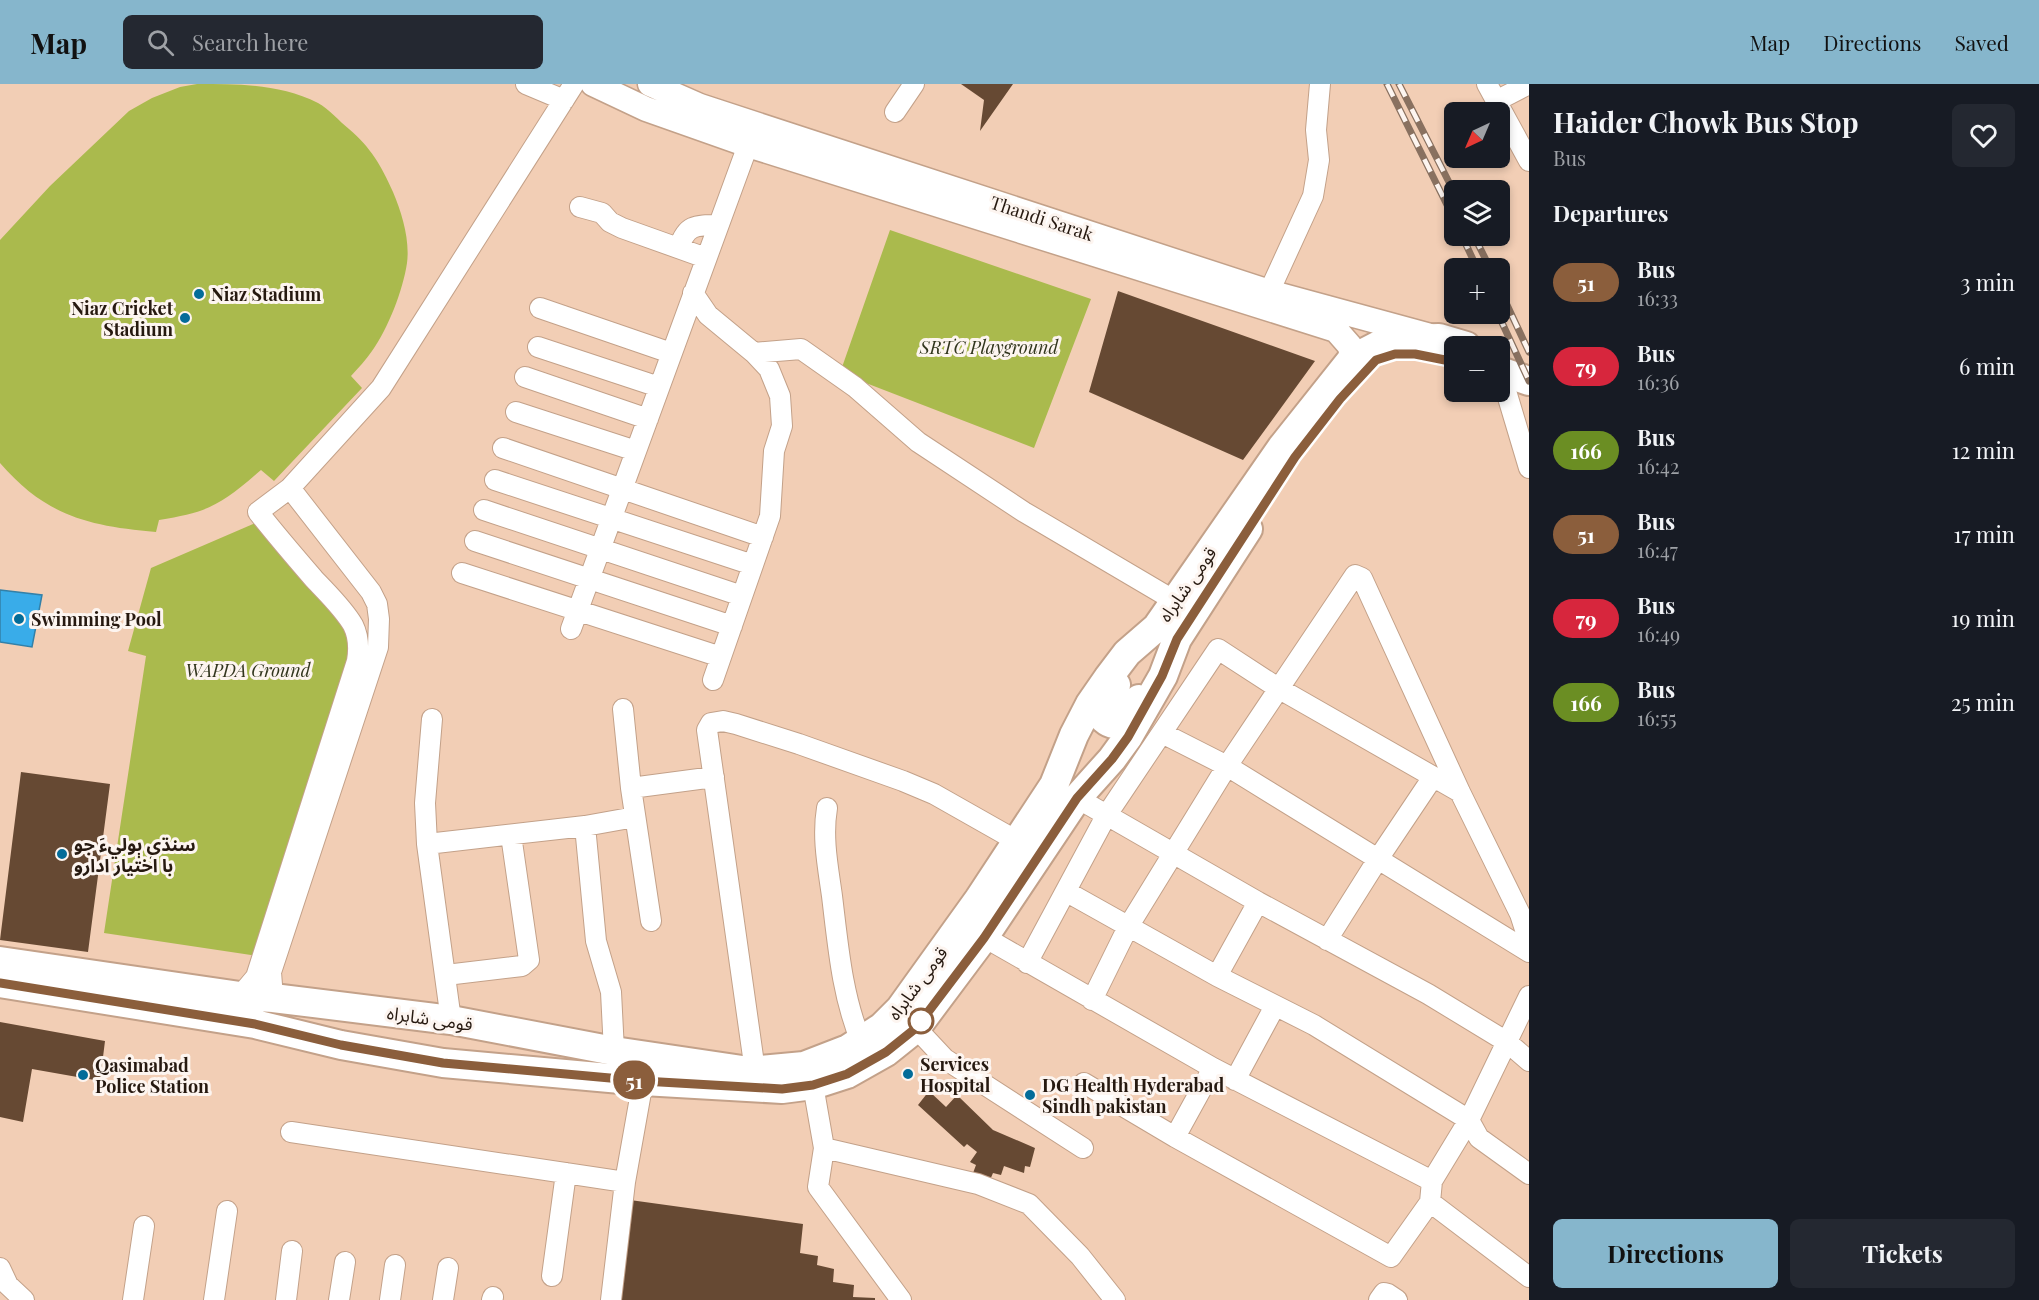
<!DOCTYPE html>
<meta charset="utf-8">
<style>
:root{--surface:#171b24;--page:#242831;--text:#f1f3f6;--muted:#9ea1a6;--accent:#86b6cc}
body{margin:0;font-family:"Playfair Display","Noto Sans Arabic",serif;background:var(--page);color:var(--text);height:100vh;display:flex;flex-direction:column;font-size:22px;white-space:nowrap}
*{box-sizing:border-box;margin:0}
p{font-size:20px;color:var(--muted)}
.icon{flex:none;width:33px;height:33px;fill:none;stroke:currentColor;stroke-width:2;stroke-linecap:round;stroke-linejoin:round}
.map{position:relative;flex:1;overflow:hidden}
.drawer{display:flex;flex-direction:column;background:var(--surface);width:510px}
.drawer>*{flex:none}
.badge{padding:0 12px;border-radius:20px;font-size:21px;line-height:39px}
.needle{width:39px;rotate:224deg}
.tools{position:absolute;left:1444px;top:18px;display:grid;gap:12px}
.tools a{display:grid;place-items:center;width:66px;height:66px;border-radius:9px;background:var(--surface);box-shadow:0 3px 9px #0003;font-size:30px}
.map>.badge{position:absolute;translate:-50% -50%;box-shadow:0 0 0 3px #fff}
h2{padding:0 24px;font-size:22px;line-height:54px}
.round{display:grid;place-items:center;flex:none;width:63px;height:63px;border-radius:9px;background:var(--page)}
.headline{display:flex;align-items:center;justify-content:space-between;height:102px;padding:0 24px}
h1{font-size:28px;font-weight:700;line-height:45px}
.primary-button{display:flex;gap:12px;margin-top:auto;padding:12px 24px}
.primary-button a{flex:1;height:69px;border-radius:9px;background:var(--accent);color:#111;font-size:24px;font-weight:700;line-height:69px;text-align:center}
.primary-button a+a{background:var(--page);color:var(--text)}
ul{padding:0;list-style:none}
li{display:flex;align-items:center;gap:18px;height:84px;padding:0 24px}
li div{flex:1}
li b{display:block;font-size:22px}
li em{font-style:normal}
li .badge{min-width:66px;font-weight:700;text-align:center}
header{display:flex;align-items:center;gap:36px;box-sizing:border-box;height:84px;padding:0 30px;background:var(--accent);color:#111}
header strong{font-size:28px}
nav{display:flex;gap:33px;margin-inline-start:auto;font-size:21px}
.search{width:420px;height:54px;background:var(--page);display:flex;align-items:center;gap:15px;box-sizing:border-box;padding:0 21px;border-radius:9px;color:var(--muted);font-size:22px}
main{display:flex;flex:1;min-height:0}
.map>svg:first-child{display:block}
</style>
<header>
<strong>Map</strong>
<div class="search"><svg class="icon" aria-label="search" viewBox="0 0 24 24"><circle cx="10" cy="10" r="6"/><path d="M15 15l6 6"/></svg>Search here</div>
<nav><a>Map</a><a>Directions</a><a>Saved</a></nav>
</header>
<main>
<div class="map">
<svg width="1529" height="1216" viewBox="0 0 1529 1216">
<rect width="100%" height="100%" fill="#f2ceb5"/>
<path fill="#aaba4d" d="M197,0C239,0 280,0 318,19C329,25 339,37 349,45C371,64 381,81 393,108C402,129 410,156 407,179C403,206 388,245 372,267C366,276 358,284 351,292L362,304L274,397L261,386C222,420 210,428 159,436L156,448C88,442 46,432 0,379V156L50,102L129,27L152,14L180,3Z
M890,146L1091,215L1034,364L840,289Z
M258,438L365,561L257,872L104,849L146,572L128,567L151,484Z"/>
<path fill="#39ace9" stroke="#3380a8" stroke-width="1.5" d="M0,506L42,511L32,563L0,558Z"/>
<path fill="#664933" d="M961,0H1013L980,47L984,16Z
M1118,207L1315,277L1243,376L1089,308Z
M21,688L110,700L88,868L0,856Z
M0,938L105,957L100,997L32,985L23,1038L0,1033Z
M929,1007L946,1023L957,1011L993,1046L1035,1064L1030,1083L1025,1082L1024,1089L1004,1082L1001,1091L993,1089L990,1096L973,1089L976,1081L970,1078L977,1068L967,1060L964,1063L918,1021Z
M630,1116L803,1140L800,1169L818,1172L817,1181L834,1185L833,1198L854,1201L853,1213L875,1214V1216H617Z"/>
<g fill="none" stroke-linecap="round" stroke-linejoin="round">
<g stroke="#c3a189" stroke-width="22">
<path id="minor" d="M526,0L564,16
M1487,0L1529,77
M1496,17L1529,0
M895,28L914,0
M580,123L602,129L610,138L622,144L706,174
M679,164C686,141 695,141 718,141
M1269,208L1313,112L1319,76L1316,46L1320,0
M693,209L708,231L754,269L769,285L780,312L782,342L774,367L770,432L713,596
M540,224L671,269
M538,263L659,303
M754,269L801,265L855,303L918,358L1024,428L1175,517
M1500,287L1529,384
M525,293L648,335
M516,328L636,367
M503,364L763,453
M495,396L753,481
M484,426L742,512
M475,457L732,542
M462,489L721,573
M571,545L748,61
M623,625L631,704L651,837
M432,635L425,719L427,760L451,936
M1162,649L1227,682L1529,868
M631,704L714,693
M1077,714L1258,818L1428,910L1507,958L1529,977
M827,724C822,754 828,783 832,812C838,861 842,912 861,957
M585,742L596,857L611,908L614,967
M427,760L585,742L635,733
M1067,808L1217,892L1314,941L1469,1036L1479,1054L1529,1090
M984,853L1213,984L1432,1097
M1327,856L1378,775L1433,693
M1027,879L1106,732L1218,565L1278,604L1460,708
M446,891L522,882L529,876L511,751
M1217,892L1258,818
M240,912L256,893L357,577C359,565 359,553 353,541C343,524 328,510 314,495C295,473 276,451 258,428L290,404L381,304L574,0
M273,914L271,888L378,563L379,535L377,520L371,508L290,404
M1092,916L1128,843L1227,682L1355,491L1362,494L1460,708L1520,830L1529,858
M916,944L945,975L1083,1064
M755,987L707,646L711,639L723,637L736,640L799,660L903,697L934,710L1017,757
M1235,996L1275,922
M1084,999L1175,1053L1391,1173L1430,1118L1432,1097L1469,1036L1529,912
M813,1001L824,1064L818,1103L901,1216
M291,1048L625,1098
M1175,1053L1213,984
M824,1064L978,1100L1029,1120L1080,1172L1115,1216
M1430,1118L1529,1193
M0,1184L8,1201L24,1216
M552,1192L566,1089
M133,1216L144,1142
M214,1216L227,1127
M286,1216L292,1167
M339,1216L345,1178
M390,1216L395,1181
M443,1216L448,1184
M492,1216L493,1213
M611,1216L625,1098L643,997
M1379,1216L1384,1209L1388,1210L1397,1216"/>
</g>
<g stroke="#c3a189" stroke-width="27">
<path id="major" d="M593,0L646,25L748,61L1336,246L1350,262L1352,275
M650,0L700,22L1269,208L1427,251"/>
</g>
<g stroke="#c3a189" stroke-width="32">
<path id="highway" d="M1500,287L1529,297
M1116,601L1104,625V635C1121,650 1130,628 1139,615
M0,877L240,912L273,914L451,936L614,967L749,987L804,982L848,965L882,943L900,925L979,815L1054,701L1074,651L1090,620L1108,594L1127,569L1157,543L1282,363L1352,275L1381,260L1405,255L1439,254L1466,262
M0,899L255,940L341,961L443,979L643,997L782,1005L813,1001L847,990L886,968L916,944L984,853L1077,714L1112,675L1128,653L1163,592L1177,555L1248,445"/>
</g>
<use href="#minor" stroke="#fff" stroke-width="20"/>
<use href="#major" stroke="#fff" stroke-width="24"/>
<use href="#highway" stroke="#fff" stroke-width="28"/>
<g stroke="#897160" stroke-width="7">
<path id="rail" d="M1387,0L1455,137
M1399,0L1455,110
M1462,152L1477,184
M1474,152L1490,184
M1500,206L1529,268
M1498,230L1529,297"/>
</g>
<use href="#rail" stroke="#fdf5f0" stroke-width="4.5" stroke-dasharray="14" stroke-linecap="butt"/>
</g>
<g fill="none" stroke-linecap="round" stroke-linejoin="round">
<g stroke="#fff" stroke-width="14">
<path id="line" d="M0,899L255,940L341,961L443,979L643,997L782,1005L813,1001L847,990L886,968L916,944L984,854L1077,714L1112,675L1128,653L1162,592L1177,555L1295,373L1340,315L1376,276L1395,270H1415L1455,278"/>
</g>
<use href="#line" stroke="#8b5e3c" stroke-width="9"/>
</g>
<g fill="#036c99" stroke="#fdf5f0" stroke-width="2">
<circle cx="199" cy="210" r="6"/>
<circle cx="185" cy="234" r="6"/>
<circle cx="19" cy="535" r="6"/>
<circle cx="62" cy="770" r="6"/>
<circle cx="908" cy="990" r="6"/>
<circle cx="83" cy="991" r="6"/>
<circle cx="1030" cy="1011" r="6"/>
</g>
<circle fill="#fff" stroke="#8b5e3c" stroke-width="3" cx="921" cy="937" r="12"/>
<g text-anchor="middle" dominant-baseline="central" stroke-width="6" stroke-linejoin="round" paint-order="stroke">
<g font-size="18" fill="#261910" stroke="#fdf5f0">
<text transform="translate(1042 134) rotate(18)">Thandi Sarak</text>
<text transform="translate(1187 500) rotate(-55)">قومی شاہراہ</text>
<text transform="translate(917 899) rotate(-53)">قومی شاہراہ</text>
<text transform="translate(430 934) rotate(8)">قومی شاہراہ</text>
</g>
<g font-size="18" font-weight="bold" fill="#261910" stroke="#fdf5f0" text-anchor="start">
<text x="211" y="210">Niaz Stadium</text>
<text x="173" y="224" text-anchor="end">Niaz Cricket<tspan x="173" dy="21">Stadium</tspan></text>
<text x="31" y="535">Swimming Pool</text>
<text x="74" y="760">سنڌي ٻوليءَ جو<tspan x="74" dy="21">با اختيار ادارو</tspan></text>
<text x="920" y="980">Services<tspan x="920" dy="21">Hospital</tspan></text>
<text x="95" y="981">Qasimabad<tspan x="95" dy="21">Police Station</tspan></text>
<text x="1042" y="1001">DG Health Hyderabad<tspan x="1042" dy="21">Sindh pakistan</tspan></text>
</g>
<g font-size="18" font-style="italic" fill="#32361e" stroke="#fdf5f0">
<text x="989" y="263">SRTC Playground</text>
<text x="248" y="586">WAPDA Ground</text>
</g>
</g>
</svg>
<div class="tools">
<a><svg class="needle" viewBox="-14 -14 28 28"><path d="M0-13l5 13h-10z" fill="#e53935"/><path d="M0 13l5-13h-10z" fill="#9ea1a6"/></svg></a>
<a><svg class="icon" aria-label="layers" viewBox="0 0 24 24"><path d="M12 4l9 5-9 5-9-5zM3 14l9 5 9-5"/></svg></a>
<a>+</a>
<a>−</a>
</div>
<b class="badge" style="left:634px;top:996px;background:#8b5e3c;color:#fff">51</b>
</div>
<section class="drawer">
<div class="headline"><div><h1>Haider Chowk Bus Stop</h1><p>Bus</p></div><a class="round"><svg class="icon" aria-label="heart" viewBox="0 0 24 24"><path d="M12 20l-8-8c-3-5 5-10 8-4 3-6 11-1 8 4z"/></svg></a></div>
<h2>Departures</h2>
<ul>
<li><span class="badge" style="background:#8b5e3c;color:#fff">51</span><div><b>Bus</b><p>16:33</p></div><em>3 min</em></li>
<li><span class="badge" style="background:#d7263d;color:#fff">79</span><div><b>Bus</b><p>16:36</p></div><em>6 min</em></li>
<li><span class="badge" style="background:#6b8e23;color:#fff">166</span><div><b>Bus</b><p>16:42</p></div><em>12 min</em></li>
<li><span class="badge" style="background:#8b5e3c;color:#fff">51</span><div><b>Bus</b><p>16:47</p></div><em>17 min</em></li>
<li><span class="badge" style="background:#d7263d;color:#fff">79</span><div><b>Bus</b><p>16:49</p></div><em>19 min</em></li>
<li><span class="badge" style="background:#6b8e23;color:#fff">166</span><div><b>Bus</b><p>16:55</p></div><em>25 min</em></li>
</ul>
<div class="primary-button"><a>Directions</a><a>Tickets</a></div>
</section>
</main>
